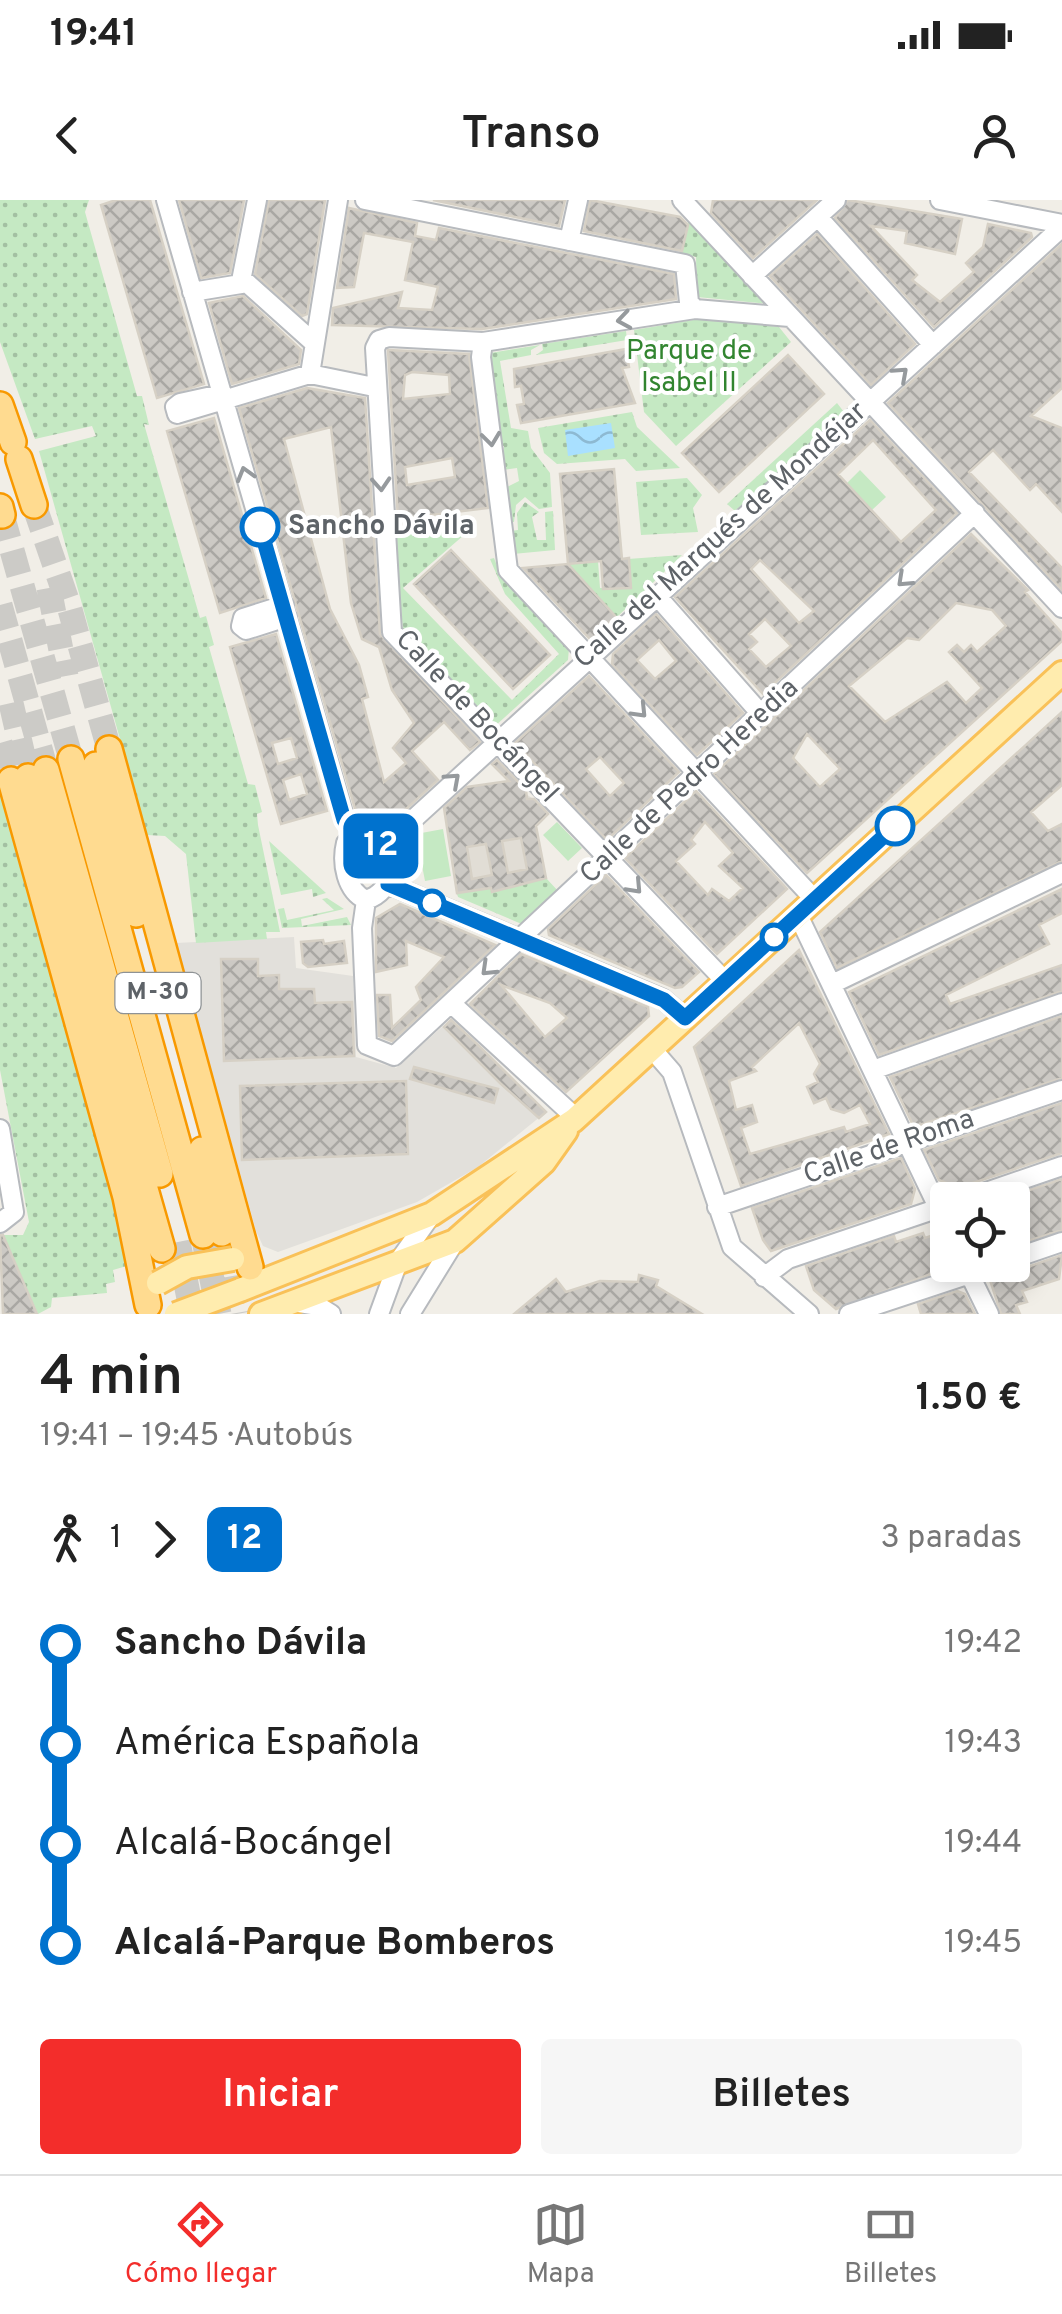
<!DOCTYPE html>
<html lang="es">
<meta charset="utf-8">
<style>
:root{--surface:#fff;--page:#f6f6f6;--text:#222;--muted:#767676;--line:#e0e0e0;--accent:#f32d2b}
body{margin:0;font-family:Overpass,sans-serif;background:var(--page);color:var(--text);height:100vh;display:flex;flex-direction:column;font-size:38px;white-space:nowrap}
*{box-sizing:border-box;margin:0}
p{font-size:32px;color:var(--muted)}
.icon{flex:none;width:55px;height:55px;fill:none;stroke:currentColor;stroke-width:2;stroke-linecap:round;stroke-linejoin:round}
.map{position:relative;height:1114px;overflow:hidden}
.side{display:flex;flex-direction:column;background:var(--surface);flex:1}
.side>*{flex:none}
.badge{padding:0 20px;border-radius:15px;font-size:35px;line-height:65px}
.buttons{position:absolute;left:930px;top:982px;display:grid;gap:20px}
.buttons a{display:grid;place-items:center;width:100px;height:100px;border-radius:10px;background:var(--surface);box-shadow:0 5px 25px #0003;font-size:50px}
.map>.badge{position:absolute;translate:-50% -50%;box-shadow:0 0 0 5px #fff}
.legs{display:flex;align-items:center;gap:15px;height:110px;padding:0 40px;font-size:32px}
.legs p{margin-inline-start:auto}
.summary{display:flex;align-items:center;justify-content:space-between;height:170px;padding:0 40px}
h1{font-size:55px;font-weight:600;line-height:75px}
.primary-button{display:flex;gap:20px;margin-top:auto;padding:20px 40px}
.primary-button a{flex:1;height:115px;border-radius:10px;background:var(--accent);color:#fff;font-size:40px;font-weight:600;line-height:115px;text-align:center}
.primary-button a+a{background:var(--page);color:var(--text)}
ul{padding:0 40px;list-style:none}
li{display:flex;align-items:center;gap:35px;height:100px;font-size:38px}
li i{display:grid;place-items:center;width:15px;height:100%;margin:0 12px;background:currentColor}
li i::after{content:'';width:25px;height:25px;margin:-12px;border:8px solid;border-radius:50%;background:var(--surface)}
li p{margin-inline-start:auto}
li:first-child i{background:linear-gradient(#0000 50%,currentColor 0)}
li:last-child i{background:linear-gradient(currentColor 50%,#0000 0)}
.status{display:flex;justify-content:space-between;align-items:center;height:70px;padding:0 50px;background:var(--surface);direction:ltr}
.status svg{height:28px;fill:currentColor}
header{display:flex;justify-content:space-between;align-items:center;height:130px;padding:0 40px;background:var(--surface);font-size:45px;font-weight:600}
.menu{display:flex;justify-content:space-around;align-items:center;height:140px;border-top:2px solid var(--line);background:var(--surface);font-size:28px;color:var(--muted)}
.menu a{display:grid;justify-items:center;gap:5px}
.menu .current{color:var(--accent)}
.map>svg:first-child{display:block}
</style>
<div class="status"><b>19:41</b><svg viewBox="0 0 49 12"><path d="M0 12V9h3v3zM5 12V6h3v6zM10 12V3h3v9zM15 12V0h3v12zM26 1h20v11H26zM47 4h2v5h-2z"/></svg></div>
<header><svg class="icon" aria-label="back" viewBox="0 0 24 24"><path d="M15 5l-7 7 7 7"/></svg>Transo<svg class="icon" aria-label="person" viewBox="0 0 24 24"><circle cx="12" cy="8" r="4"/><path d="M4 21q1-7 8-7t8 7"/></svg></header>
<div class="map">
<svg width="1062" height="1114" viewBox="0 0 1062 1114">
<defs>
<pattern id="park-dots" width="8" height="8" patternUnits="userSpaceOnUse" patternTransform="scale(2.5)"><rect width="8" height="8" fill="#c5e9c3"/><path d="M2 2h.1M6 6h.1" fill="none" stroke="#a3c0a2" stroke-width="1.8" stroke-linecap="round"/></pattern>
<pattern id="water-waves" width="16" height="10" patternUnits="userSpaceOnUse" patternTransform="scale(2.5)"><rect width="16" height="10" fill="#a9e0ff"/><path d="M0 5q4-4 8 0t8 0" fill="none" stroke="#8db9d2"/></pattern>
<pattern id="building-cross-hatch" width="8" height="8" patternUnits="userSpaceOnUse" patternTransform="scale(2.5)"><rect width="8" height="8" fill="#ccc9c4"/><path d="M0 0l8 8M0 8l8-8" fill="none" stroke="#a9a7a3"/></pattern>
</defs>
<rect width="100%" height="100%" fill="#f1eee7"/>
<path fill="#e2e0db" d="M294,737L296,768L353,776L356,857L396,868L451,819L546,912L478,967L417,1002L278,1052L263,1046L256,1031L176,743Z"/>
<path fill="#e1ddd5" d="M526,594L551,611L544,617L533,609L546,678L492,692L490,688L457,693L445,613Z"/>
<path fill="#c5e9c3" d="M860,270L886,297L872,310L847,283Z
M557,622L582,648L568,661L543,635Z
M443,629L451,676L425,681L416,634Z"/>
<path fill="url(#park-dots)" d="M0,0H89L85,12L137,196H142L149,225L144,224L200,418L206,416L214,445L209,447L248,584L255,585L262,612L257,614L258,625L280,732H266L267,739L196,743L186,654L165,636L147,635L39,251L96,236L92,226L35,239L0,142Z
M689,18L769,104L697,97L696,57L681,53Z
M705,118L779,127L791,142L676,246L644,212L634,130Z
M626,131L627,140L536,155L543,150L542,144Z
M540,145L531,150V155L500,161L511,228L528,231L531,248L550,273L552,307L539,309L525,297L516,305L514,322H509L505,288L519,281L517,268L503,270L504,246H500L490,153Z
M837,203L844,212L735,311L727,304Z
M632,212L637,227L680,268L636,271L625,259L557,264L544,253L538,228Z
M687,278L702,295L693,308L698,332L641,335L636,282Z
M525,302L539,312L532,317L537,340H546L545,312L553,311L555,350L513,354L510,331L518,330L517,313Z
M462,320L464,335L403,388L512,500L559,454L505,394L490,359L494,358L501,376L569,448L568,460L494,527L403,431L395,337L406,335L415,326Z
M682,355L617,417L568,364L598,361L600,388L629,387L628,359Z
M0,579L130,1065L113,1070L115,1082L106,1084L107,1093L52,1098L51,1107L38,1114L3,1035H23L29,1022L0,870Z
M269,641L326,693L313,697L312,689L281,695Z
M546,678L559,692L524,725L458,697L457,693L491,688L492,692L497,686L507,685L509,689L513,684Z
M327,698L344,709L301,719L302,726L347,717L351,725L282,728L278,709L284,708L287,720L334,710L322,699Z"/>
<path fill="url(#water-waves)" d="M611,223L615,248L568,256L565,230Z"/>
<path fill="url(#building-cross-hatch)" stroke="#d6d0c5" stroke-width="2.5" fill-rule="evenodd" d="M116,0H150L204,184L157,198L101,5Z
M179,0H244L230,73L201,78Z
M269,0H325L307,114L302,116L255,74Z
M433,0H565L559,26Z
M590,0L680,17L688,25L682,51L584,31Z
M713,0H817L753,58L711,13Z
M848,0L962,19L955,54L905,43L907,31L871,26L917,75L912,80L940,102L974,72L966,63L983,47L988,24L1031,33L1032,37L934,127L835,18Z
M349,8L417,23L415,36L436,40L439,28L674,74L676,99L482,129L332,125L333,108L402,92L398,108L432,110L438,87L405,80L413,42L364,33L354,87L337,88Z
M817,34L915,144L871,185L770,76Z
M1062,44V188L1031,216L1062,228V312L1036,284L1030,290L993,250L969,272L1062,368V390L888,203Z
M243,96L301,150L299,164L232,184L209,103Z
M626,149L629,167L622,168L635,203L521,223L517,205L524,204L521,186L515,187L514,169Z
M388,150L469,154L488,308L398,319ZM412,172L449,175L450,194L403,199L405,175ZM452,258L455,277L407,285L405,267Z
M788,155L824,194L719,292L682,253Z
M307,188L365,198L380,434L480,542L470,550L444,522L412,551L438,580L392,622L356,612L239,208ZM331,227L351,403L362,439L379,447L392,490L414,523L393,548L406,563L384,582L362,499L368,497L359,465L330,409L284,239Z
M214,218L266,398L220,413L167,231Z
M870,220L957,313L763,494L675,397ZM873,240L936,310L901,342L838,274ZM760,360L814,411L799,423L751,369ZM765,419L791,446L766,467L749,449L757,442L749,434Z
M614,269L622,359L629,358L631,388L603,389L601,361L568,364L560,274Z
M971,334L1028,390L1025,392L1062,433V441L807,673L714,574ZM956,403L992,410L1006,426L977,452L971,445L964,452L957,445L949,452L982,488L966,503L947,482L885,522L849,486L907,438L919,440ZM807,534L840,569L820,587L793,558Z
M451,350L550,455L513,489L414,384Z
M568,364L616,417L591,440L523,368Z
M656,414L743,513L697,555L612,464L613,454ZM659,440L676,461L655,479L637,460Z
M276,434L327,611L281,624L230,447ZM291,538L297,558L278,564L272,543ZM301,574L307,594L289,600L283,580Z
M589,476L679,572L607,640L515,543ZM600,557L624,583L610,596L586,569Z
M1062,512V585L1031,612L1048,631L1062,624V661L837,768L820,732Z
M497,560L526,590L527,599H534L548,614L536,626L546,678L492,692L491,688L457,693L444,608L467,587L509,581L492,564ZM521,638L527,669L508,673L502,641ZM486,644L492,675L472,679L467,647Z
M696,591L787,689L717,754L625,658ZM705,622L733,653L719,666L743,688L729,701L712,689L708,695L676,661L695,644L691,640Z
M606,675L699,772L682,787L675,788L549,735L548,729Z
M1062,689V713L1039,725L1049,744L946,795L950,804L1062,765V791L879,855L849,792Z
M400,704L495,745L392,841L379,836L377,795H390L392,828L421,800L416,787L444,757L406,741L407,765L376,772V718Z
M323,740L324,744L344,741L347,763L308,767L303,763L301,742Z
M799,750L889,934L741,986L694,847ZM799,823L820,864L814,874L818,882L807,887L814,903L826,898L831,909L844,913L860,905L870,924L846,932L844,927L750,954L741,928L757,922L752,905L736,910L729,881L756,871L752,867Z
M521,754L648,807L649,816L566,892L470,804ZM501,785L550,803L567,818L545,837Z
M221,759H258V776L279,775V789H314L315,803L352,802L354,856L224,861Z
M1062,816V878L914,927L890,877Z
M451,820L478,845L546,912L539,918L500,883L444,827Z
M414,867L498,889L494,903L410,879Z
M406,881L408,954L242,960L240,886Z
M1062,903V953L958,988L939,980L924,950Z
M901,958L915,989L911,1004L771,1051L763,1040L752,1008Z
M1062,979V1030L1012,1046V996Z
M923,1033L925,1038L937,1034L944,1039L947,1068L836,1109L814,1090L806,1066L894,1036L896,1042Z
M0,1035H3L37,1114H3Z
M1062,1055L1059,1079L1022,1091L1027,1102L1016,1105L1020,1114H1001L990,1080Z
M639,1075L658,1080L656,1086L702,1114H514L556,1079L566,1092L600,1081L638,1082Z
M957,1091L965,1094L975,1114H921L918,1104Z"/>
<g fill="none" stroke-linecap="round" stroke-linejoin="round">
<path stroke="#cccbc7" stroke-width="25" stroke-dasharray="25 12" stroke-linecap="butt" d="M34,305L69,406L109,549
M2,315L71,559
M49,388L66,476
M0,405L46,570
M11,503L28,577
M0,543L11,580
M203,1035L219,1114
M224,1040L237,1114
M178,1042L192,1114"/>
<g stroke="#b7babe" stroke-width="22">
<path id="minor" d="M166,0L345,620L356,633
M365,0L685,64L689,102L695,109
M682,0L1062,408
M940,0L1062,24
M818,17L933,145
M569,41L578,0
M752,76L836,0
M241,81L257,0
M192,92L247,83L313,142
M483,142L481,157L508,370L815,700
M310,174L338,0
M221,194L180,203L175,207L177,214L310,174L374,187
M656,395L761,514
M284,405L243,418L241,426L246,430L287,417
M356,633L375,639C394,660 396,690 366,700C346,691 341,663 346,643Z
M383,647L1062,27
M388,684L663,799L685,818
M366,700L362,728L367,845L394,856L975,313
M798,715L948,1028
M725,781L392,432L375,148L379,140L389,137L483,142L695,109L790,117
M832,784L1062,673
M452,804L576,918
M652,849L672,872L732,1047L809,1114
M873,870L1062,803
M0,929L14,1012L0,1023
M963,1000L1062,966
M717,1007L1062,890
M1012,1059L1062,1042
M965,1065L989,1114
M764,1077L788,1059L948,1005
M293,1102L318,1106L331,1114
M379,1114L398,1062L432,1014
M410,1114L455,1041
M849,1114L997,1065"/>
</g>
<g stroke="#f9c158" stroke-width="28">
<path id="major" d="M240,1090L432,1014L574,920L1062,473
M261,1114L455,1041L544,962L566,931"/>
</g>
<g stroke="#f89900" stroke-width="30">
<path id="highway" d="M0,205L13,242
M19,259L34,305
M0,307L2,315
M109,549L250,1067
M71,559L203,1035
M96,565L136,714
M46,570L160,974
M28,577L162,1049
M11,580L126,997L148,1105
M202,950L222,1033"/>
</g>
<use href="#minor" stroke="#fff" stroke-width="18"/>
<use href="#major" stroke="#ffecae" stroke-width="22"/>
<use href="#highway" stroke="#ffdb90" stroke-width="25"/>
<g stroke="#f9c158" stroke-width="28" stroke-linecap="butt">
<path id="major-bridge" d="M158,1083L187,1067L233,1059
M176,1114L240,1090"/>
</g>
<use href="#major-bridge" stroke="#ffecae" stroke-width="22"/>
</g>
<defs><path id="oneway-chevron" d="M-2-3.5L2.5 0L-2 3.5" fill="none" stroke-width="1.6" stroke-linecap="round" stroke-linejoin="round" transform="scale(2.5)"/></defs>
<g stroke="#969a9d">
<use href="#oneway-chevron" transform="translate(624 120) rotate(171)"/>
<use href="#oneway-chevron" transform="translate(901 174) rotate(-42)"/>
<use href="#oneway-chevron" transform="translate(491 239) rotate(83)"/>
<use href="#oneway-chevron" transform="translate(245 274) rotate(-106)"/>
<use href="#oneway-chevron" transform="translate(381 284) rotate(86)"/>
<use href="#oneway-chevron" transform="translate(904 380) rotate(137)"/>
<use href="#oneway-chevron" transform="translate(640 511) rotate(46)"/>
<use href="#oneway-chevron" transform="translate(453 580) rotate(-42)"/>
<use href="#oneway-chevron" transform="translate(635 687) rotate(47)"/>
<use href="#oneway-chevron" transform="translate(488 769) rotate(136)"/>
</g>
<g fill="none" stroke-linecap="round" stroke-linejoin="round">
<g stroke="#fff" stroke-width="22">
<path id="line-1" d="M260,327L344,620C362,648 396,633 388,684L664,800L685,818L895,626"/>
</g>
<use href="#line-1" stroke="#0072ce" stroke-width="15"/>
</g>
<g fill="#fff" stroke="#0072ce" stroke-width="5">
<circle cx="260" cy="327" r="18"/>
<circle cx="895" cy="626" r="18"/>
<circle cx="432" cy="703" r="12"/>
<circle cx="774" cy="737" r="12"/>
</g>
<g text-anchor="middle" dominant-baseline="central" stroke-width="8" stroke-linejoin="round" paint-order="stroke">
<rect fill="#fff" stroke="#8e9295" stroke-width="2.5" x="115.5" y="773" width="85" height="40" rx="8"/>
<g font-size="25" font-weight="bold" fill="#5e6368">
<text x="158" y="793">M-30</text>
</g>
<g font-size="28" fill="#328530" stroke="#fff">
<text x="689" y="152">Parque de<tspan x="689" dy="32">Isabel II</tspan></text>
</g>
<g font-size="28" font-weight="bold" fill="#5e6368" stroke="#fff" text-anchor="start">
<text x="288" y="327">Sancho Dávila</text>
</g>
<g font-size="28" fill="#5e6368" stroke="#fff">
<text transform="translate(721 336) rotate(-42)">Calle del Marqués de Mondéjar</text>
<text transform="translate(476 517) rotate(47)">Calle de Bocángel</text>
<text transform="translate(690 582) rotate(-43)">Calle de Pedro Heredia</text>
<text transform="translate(889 948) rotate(-19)">Calle de Roma</text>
</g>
</g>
</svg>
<div class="buttons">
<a><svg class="icon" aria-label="locate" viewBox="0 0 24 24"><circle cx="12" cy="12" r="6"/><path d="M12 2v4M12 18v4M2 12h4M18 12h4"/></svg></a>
</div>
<b class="badge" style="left:381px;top:646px;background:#0072ce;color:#fff">12</b>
</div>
<section class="side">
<div class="summary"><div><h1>4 min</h1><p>19:41 – 19:45 · Autobús</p></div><b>1.50 €</b></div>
<div class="legs"><svg class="icon" aria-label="walk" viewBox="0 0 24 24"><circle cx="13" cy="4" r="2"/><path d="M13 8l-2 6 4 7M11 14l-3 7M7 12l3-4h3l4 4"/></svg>1<svg class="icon" aria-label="forward" viewBox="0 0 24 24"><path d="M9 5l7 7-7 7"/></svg><b class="badge" style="background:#0072ce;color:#fff">12</b><p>3 paradas</p></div>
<ul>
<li><i style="color:#0072ce"></i><b>Sancho Dávila</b><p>19:42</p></li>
<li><i style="color:#0072ce"></i><span>América Española</span><p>19:43</p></li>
<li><i style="color:#0072ce"></i><span>Alcalá-Bocángel</span><p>19:44</p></li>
<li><i style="color:#0072ce"></i><b>Alcalá-Parque Bomberos</b><p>19:45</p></li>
</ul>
<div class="primary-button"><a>Iniciar</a><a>Billetes</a></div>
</section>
<nav class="menu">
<a class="current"><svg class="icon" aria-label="directions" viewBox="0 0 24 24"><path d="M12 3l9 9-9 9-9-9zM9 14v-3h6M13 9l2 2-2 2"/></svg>Cómo llegar</a>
<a><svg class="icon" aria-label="map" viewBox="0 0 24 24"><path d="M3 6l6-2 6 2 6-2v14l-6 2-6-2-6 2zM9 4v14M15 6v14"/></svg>Mapa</a>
<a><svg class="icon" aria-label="tickets" viewBox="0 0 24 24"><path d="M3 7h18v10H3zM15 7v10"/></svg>Billetes</a>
</nav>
